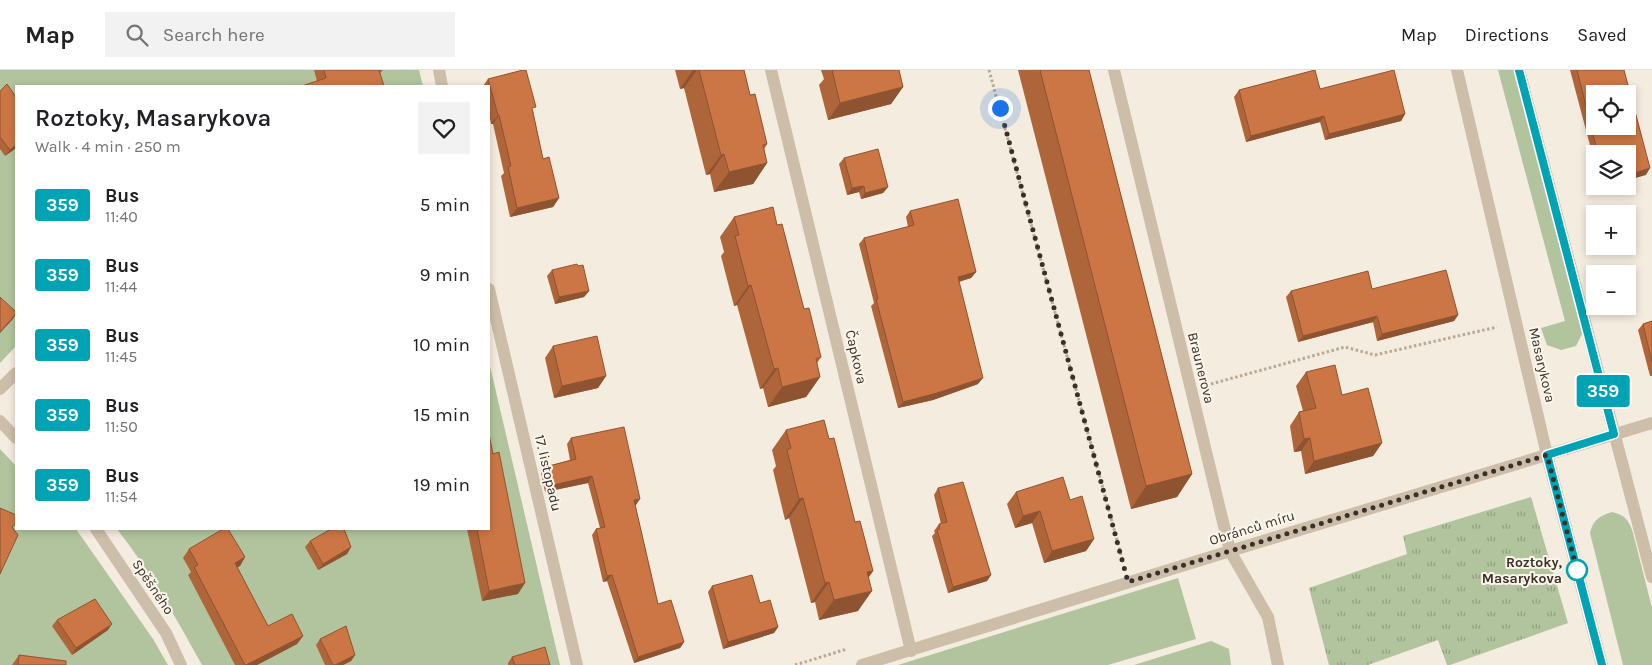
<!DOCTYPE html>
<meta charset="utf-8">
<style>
:root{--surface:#fff;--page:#f2f2f2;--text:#202124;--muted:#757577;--line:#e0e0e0}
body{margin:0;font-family:Karla,sans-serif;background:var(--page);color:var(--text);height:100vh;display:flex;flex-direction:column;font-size:19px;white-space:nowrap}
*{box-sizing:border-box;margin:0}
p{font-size:16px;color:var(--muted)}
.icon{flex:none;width:28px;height:28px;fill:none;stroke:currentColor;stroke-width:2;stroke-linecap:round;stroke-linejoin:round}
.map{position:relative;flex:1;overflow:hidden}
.sheet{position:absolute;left:15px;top:15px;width:475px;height:445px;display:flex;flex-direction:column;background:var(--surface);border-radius:0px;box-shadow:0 2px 8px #0003}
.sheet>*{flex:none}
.badge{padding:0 10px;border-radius:4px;font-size:18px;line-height:32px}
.tools{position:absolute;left:1586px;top:15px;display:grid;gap:10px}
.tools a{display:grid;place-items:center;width:50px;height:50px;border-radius:0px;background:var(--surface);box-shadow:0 2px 8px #0003;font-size:25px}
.you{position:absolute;width:25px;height:25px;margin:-12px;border:4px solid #fff;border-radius:50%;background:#1a73e8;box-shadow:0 0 0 8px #1a73e833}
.map>.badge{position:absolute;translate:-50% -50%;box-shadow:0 0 0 2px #fff}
.round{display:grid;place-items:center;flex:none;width:52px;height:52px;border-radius:0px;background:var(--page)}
.head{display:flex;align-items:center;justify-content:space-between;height:85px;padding:0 20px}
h1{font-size:24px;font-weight:600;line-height:38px}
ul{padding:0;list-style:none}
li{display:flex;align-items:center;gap:15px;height:70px;padding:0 20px}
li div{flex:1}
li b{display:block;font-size:19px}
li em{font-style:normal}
li .badge{min-width:55px;font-weight:700;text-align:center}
header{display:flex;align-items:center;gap:30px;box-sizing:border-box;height:70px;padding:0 25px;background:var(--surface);border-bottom:1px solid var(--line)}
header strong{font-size:24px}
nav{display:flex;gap:28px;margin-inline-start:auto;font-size:18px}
.search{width:350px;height:45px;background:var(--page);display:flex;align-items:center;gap:12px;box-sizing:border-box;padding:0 18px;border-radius:0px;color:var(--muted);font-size:19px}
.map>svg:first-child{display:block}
</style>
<header>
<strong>Map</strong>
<div class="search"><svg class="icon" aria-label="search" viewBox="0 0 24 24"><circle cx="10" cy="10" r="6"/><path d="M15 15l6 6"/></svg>Search here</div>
<nav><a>Map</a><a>Directions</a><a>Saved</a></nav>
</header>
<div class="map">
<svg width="1652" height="595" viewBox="0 0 1652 595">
<defs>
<pattern id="park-tufts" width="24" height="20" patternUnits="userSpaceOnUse" patternTransform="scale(1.25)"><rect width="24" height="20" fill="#b1c49d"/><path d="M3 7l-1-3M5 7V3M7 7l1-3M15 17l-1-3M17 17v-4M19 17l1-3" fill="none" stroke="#91a080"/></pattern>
</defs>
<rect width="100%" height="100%" fill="#f4ecde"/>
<path fill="#b1c49d" d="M0,0H419L423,16H16V276L0,293Z
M1498,0H1513L1579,248L1582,264L1576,276L1561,280L1547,275L1541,258L1565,251Z
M489,292L560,595H202C176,548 150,501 117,459H489Z
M0,379L16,396V459H76L153,569L168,595H0Z
M1612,442C1625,445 1629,450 1633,463L1652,538V595H1623L1590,463C1593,450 1599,446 1612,442Z
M1178,508L1196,569L1108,595H898Z
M1211,571L1229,579L1231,595H1134Z"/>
<path fill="url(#park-tufts)" d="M1531,427L1568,553L1450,595H1447L1438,570L1368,595H1329L1309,518L1407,484L1403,466Z"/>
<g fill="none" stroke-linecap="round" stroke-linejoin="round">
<path stroke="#b9a893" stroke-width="3" stroke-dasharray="2.5 2.5" stroke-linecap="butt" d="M989,0L1123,492
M1211,314L1345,277L1375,285L1497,257
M795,595L847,579"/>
<path stroke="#cdbea9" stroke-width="12" d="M439,0L442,16
M771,0L911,581
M1114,0L1230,481L1268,547L1278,595
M1457,0L1547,385L1602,595
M1519,0L1652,507
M489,219L577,595
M0,319L16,303
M0,351L16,368
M96,459L166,563L181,595
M862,595L1230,481L1652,353"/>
</g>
<path fill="#af653a" d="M314,0H383L380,3L317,11Z
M675,0H744L750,25L767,74L764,79L767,93L753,114L714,122L710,104L706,105L684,18L680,19Z
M821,0H899L903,17L891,34L828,50L819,15L824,9Z
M1018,0H1089L1192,404L1177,427L1131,439Z
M1570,0H1624L1646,105L1628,84H1595V94Z
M488,9L533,41L543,89L559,128L553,137L510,147L501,106L504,103L493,54H491L489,44V16H483Z
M1320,19L1405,44L1401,51L1325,70L1320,52L1246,72L1234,27L1239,20Z
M0,21L16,78L5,86L0,79Z
M844,88L888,117L883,123L861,129L859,122L847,125L839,94Z
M910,141L976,202L971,208L959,212L978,314L933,330L898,338L871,236L874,233L859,174L864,168L908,157L906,147Z
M734,147L777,155L804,239L821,287L817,293L820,307L806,327L768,337L763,318L760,319L737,235L734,236L721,186L724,182L720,167Z
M552,200L589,221L584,227L555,234L547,206Z
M1291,221L1458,245L1454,251L1377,271L1373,252L1298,272L1286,227Z
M1652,251V306H1650L1638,260L1643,254Z
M553,276L606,306L598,318L554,328L545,288Z
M1306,302L1342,325L1382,373L1373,386L1305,404L1301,381L1294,382L1290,356L1299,342L1303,341L1296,316Z
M786,360L829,369L855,452L873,501L869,507L858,541L819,550L815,532L811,533L789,448L785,450L773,400L776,396L772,380Z
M571,368L636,435H635L658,534L684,572L680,578L634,593L607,511L603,512L592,465L596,459L600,458L588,413L545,422L541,403L545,397L570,390L567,374Z
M938,418L991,505L987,511L948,523L932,466L935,463L934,461L939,454H941L934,425Z
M1016,422L1070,430L1094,469L1086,481L1044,493L1032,453L1015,458L1007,434Z
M467,459H489L518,524L482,531Z
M310,471L351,477L347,484L318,500L305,477Z
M189,479L245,487L240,496L237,497L268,556L303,566L297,574L257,595H235L188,505L191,502L183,488Z
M712,516L760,533L778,557L774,563L723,579L708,522Z
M57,550L108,560L72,585L52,556Z
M320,569L355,585L351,591L343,595H325L316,575Z
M19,585L66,595H12Z
M512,587L550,595H508V593Z"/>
<path fill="#8e5330" d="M693,0H697L684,18L680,19Z
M903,17L891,34L828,50L840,33Z
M1405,44L1401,51L1325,70L1329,64Z
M498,45H499L493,54H491Z
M1324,46L1320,52L1246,72L1251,66Z
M16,75V78L5,86L10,80Z
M724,84L710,104L706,105L721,85Z
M767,93L753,114L714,122L729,102Z
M1650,98L1646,105L1628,110V105Z
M864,116L859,122L847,125L852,118Z
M888,117L883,123L861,129L865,123Z
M559,128L553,137L510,147L517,138Z
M976,202L971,208L953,213L958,207Z
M751,215L737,235L734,236L748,216Z
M589,221L584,227L555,234L559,227Z
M16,244L13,249L0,263V262Z
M1458,245L1454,251L1377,271L1382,264Z
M1377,246L1373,252L1298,272L1303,266Z
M778,298L763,318L760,319L774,299Z
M606,306L598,318L554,328L562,316Z
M820,307L806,327L768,337L782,317Z
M983,308L978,314L933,330L898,338L903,332Z
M1310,368L1301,381L1294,382L1304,369Z
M1382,373L1373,386L1305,404L1314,391Z
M1192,404L1177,427L1131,439L1146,416Z
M592,406L588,413L545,422L549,416Z
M803,428L789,448L785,450L799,429Z
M640,429L636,435L629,437L634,430Z
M1040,441L1032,453L1015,458L1023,446Z
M1094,469L1086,481L1044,493L1052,481Z
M351,477L347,484L318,500L323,494Z
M245,487L240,496L229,502L235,493Z
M873,501L859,521L867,502Z
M612,505L607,511L603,512L607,506Z
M991,505L987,511L948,523L953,517Z
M829,512L815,532L811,533L825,513Z
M525,513L518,524L482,531L489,521Z
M872,521L858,541L819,550L834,530Z
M112,554L108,560L72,585L76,578Z
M778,557L774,563L723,579L728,572Z
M303,566L297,574L257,595H246Z
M684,572L680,578L634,593L638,587Z
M355,585L351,591L343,595H335Z"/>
<path fill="#cb7644" stroke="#8e5330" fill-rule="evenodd" d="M324,0H379L384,16H302L326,8Z
M523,0H526L536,37L532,38L543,89L549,87L559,128L517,138L508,97L511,96L499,45H498L488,9Z
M699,0H744L750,25L755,24L767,74L763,75L767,93L729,102L724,84L721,85Z
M832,0H899L903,17L840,33Z
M1040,0H1089L1192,404L1146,416Z
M1315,0L1320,19L1394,0L1405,44L1329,64L1324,46L1251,66L1239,20Z
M1577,0H1624L1650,98L1628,105V84H1598ZM1595,24H1628V56H1595Z
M7,14L16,27V75L10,80L0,67V21Z
M878,79L888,117L865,123L864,116L852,118L844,88Z
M958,129L976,202L958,207L983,308L937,323L903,332L876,229H878L864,168L914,155L910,141Z
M773,137L777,155L782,154L804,239L809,238L821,287L816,289L820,307L782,317L778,298L774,299L751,215L748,216L735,166L739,165L734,147Z
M577,194L578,196L583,195L589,221L559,227L552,200Z
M1446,200L1458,245L1382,264L1377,246L1303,266L1291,221L1368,201L1372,219Z
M0,227L16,242V244L0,262Z
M1652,251V292L1643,254Z
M597,266L606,306L562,316L553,276Z
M1335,295L1342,325L1368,318L1382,373L1314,391L1310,368L1304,369L1299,342L1316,338L1306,302Z
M824,350L829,369L834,368L855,452L860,451L873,501L867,502L872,521L834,530L829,512L825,513L803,428L799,429L787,380L791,378L786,360Z
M624,357L640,429L634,430L658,534L671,530L684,572L638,587L612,505L607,506L596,459L605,457L592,406L549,416L545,397L576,389L571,368Z
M489,364L493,384L499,382L525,513L489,521L477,459H489Z
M1063,407L1070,430L1082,426L1094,469L1052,481L1040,441L1023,446L1016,422Z
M963,412L991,505L953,517L937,460L940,459L939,454L947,452L938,418Z
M0,438L16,445V454L12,457L18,465L0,504Z
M223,459H228L245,487L235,493L268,556L292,544L303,566L246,595H245L194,497L198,495L189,479Z
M331,459H344L351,477L323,494L310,471Z
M752,505L760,533L770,530L778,557L728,572L712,516Z
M95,529L112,554L76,578L57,550Z
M346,556L355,585L335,595H333L320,569Z
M545,577L550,595H515L512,587Z
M19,585L66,591V595H18Z"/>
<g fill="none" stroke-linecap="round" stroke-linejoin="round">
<g stroke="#fff" stroke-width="11">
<path id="line" d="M1519,0L1614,364L1547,385L1602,595"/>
</g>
<use href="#line" stroke="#00a3b4" stroke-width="8"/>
<path stroke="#393029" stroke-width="5" stroke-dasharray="0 9" d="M1000,38L1128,512L1547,385L1577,500"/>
</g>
<circle fill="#fff" stroke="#00a3b4" stroke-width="2.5" cx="1577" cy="500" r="10"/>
<g text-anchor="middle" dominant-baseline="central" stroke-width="4" stroke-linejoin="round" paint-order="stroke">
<g font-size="14" fill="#393029" stroke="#fbf5ea">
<text transform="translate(856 287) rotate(77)">Čapkova</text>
<text transform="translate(1542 295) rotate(77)">Masarykova</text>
<text transform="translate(1201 298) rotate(76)">Braunerova</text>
<text transform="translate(548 403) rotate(77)">17. listopadu</text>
<text transform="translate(1252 458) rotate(-17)">Obránců míru</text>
<text transform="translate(153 517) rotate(56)">Spěšného</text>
</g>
<g font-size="14" font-weight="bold" fill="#393029" stroke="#fbf5ea" text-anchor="end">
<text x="1562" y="492">Roztoky,<tspan x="1562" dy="16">Masarykova</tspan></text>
</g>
</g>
</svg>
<div class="tools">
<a><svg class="icon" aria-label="locate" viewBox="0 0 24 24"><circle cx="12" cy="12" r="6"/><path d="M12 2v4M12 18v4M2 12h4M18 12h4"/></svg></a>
<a><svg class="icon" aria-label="layers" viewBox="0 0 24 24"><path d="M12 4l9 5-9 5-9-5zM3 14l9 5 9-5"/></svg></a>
<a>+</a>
<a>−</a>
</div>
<div class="you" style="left:1000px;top:38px"></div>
<b class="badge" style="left:1603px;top:321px;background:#00a3b4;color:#fff">359</b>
<section class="sheet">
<div class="head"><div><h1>Roztoky, Masarykova</h1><p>Walk · 4 min · 250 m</p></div><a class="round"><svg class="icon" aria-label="heart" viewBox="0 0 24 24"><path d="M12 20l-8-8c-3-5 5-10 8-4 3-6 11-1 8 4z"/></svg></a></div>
<ul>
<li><span class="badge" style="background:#00a3b4;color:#fff">359</span><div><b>Bus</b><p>11:40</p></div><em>5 min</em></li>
<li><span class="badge" style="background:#00a3b4;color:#fff">359</span><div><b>Bus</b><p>11:44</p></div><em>9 min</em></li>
<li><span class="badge" style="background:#00a3b4;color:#fff">359</span><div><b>Bus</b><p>11:45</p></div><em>10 min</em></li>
<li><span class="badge" style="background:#00a3b4;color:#fff">359</span><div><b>Bus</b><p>11:50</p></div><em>15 min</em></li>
<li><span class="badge" style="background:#00a3b4;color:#fff">359</span><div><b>Bus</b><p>11:54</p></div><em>19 min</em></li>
</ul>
</section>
</div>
